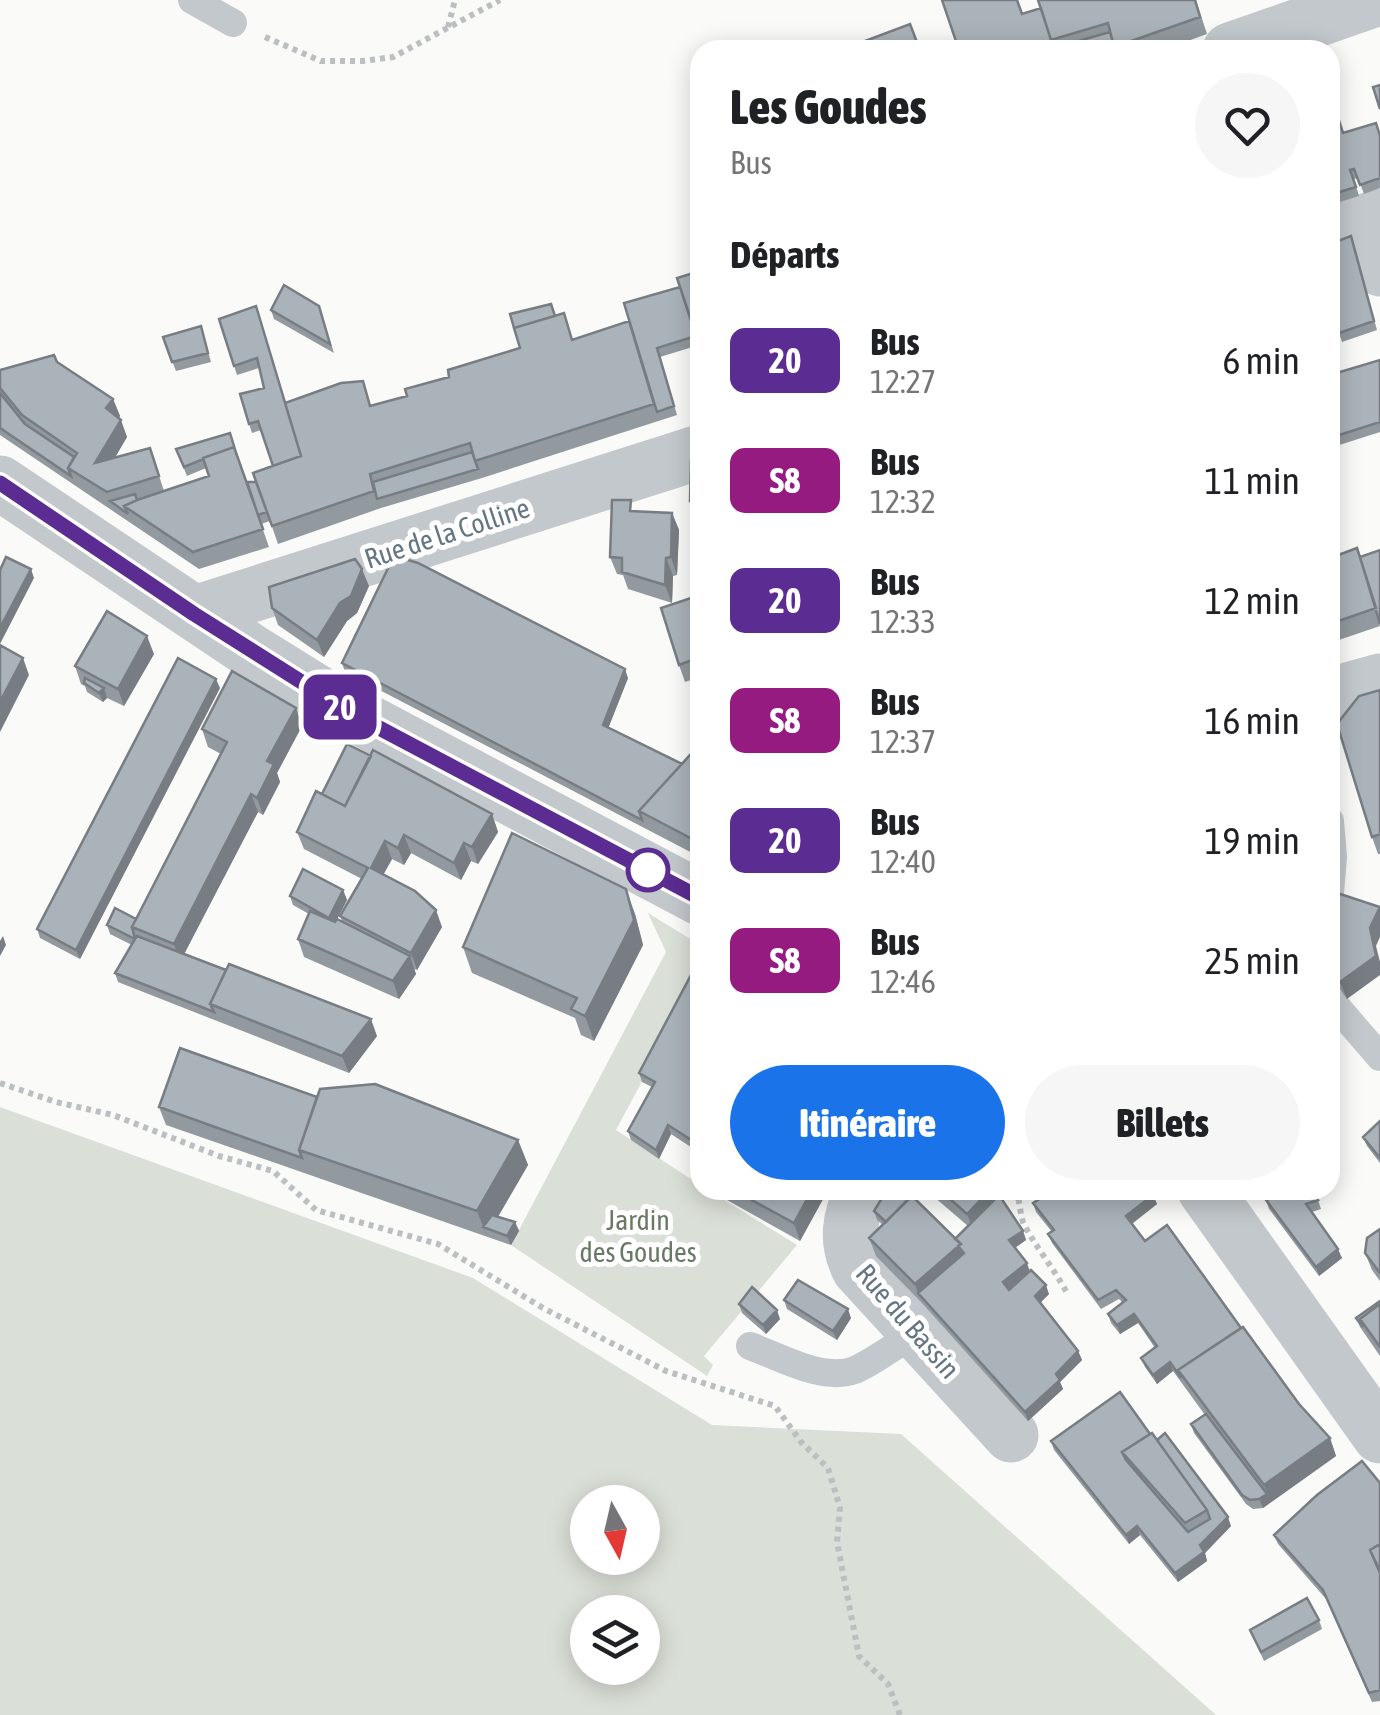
<!DOCTYPE html>
<html lang="fr">
<meta charset="utf-8">
<style>
:root{--surface:#fff;--page:#f6f6f6;--text:#202124;--muted:#757577;--accent:#1a73e8}
body{margin:0;font-family:"Asap Condensed",sans-serif;background:var(--page);color:var(--text);height:100vh;display:flex;flex-direction:column;font-size:38px;white-space:nowrap}
*{box-sizing:border-box;margin:0}
p{font-size:32px;color:var(--muted)}
.icon{flex:none;width:55px;height:55px;fill:none;stroke:currentColor;stroke-width:2;stroke-linecap:round;stroke-linejoin:round}
.map{position:relative;flex:1;overflow:hidden}
.details{position:absolute;left:690px;top:40px;width:650px;height:1160px;display:flex;flex-direction:column;background:var(--surface);border-radius:30px;box-shadow:0 5px 25px #0003}
.details>*{flex:none}
.badge{padding:0 20px;border-radius:15px;font-size:35px;line-height:65px}
.needle{width:65px;rotate:172deg}
.controls{position:absolute;left:570px;top:1485px;display:grid;gap:20px}
.controls a{display:grid;place-items:center;width:90px;height:90px;border-radius:50%;background:var(--surface);box-shadow:0 5px 25px #0003;font-size:50px}
.map>.badge{position:absolute;translate:-50% -50%;box-shadow:0 0 0 5px #fff}
h2{padding:0 40px;font-size:38px;line-height:90px}
.round{display:grid;place-items:center;flex:none;width:105px;height:105px;border-radius:52px;background:var(--page)}
.summary{display:flex;align-items:center;justify-content:space-between;height:170px;padding:0 40px}
h1{font-size:48px;font-weight:800;line-height:75px}
.action{display:flex;gap:20px;margin-top:auto;padding:20px 40px}
.action a{flex:1;height:115px;border-radius:60px;background:var(--accent);color:#fff;font-size:40px;font-weight:800;line-height:115px;text-align:center}
.action a+a{background:var(--page);color:var(--text)}
ul{padding:0;list-style:none}
li{display:flex;align-items:center;gap:30px;height:120px;padding:0 40px}
li div{flex:1}
li b{display:block;font-size:38px}
li em{font-style:normal}
li .badge{min-width:110px;font-weight:700;text-align:center}
.map>svg:first-child{display:block}
</style>
<div class="map">
<svg width="1380" height="1715" viewBox="0 0 1380 1715">
<rect width="100%" height="100%" fill="#fafaf8"/>
<path fill="#dadfd7" fill-rule="evenodd" d="M648,913L700,945V973L616,1130L700,1185V1190H708L797,1245L704,1356L713,1365L707,1376L511,1245L666,952Z
M0,1107L473,1278L712,1425L901,1434L1216,1715H0ZM642,1502V1558H588V1502ZM642,1612V1668H588V1612Z"/>
<g fill="none" stroke-linecap="round" stroke-linejoin="round">
<path stroke="#bbbfc2" stroke-width="6" stroke-dasharray="5 5" stroke-linecap="butt" d="M448,27L455,0
M265,37L321,61H363L393,57L500,0
M0,1083L56,1102L113,1115L219,1156L273,1171L316,1210L438,1244L543,1308L666,1371L775,1406L801,1442L828,1468L840,1508L837,1542L859,1656L888,1684L900,1715
M1014,1190C1021,1200 1019,1210 1023,1222C1032,1242 1055,1270 1067,1293"/>
<path stroke="#c3c8cc" stroke-width="28" d="M192,0L233,23
M1330,821L1333,857L1330,893
M1330,999L1380,1057
M750,1346C780,1357 823,1382 855,1370C875,1361 896,1345 915,1333"/>
<path stroke="#c3c8cc" stroke-width="55" d="M1230,50L1373,0
M1365,221L1380,269
M1330,233L1380,216
M0,483L251,651L349,712L700,898
M195,613L700,452
M1330,695L1380,681
M863,1190C849,1217 845,1241 859,1269L1011,1435
M1205,1190L1380,1436"/>
</g>
<path fill="#929a9f" d="M1196,0L1207,34L1163,50H1055L1022,14Z
M1330,100L1344,133L1380,135V188L1364,194L1358,178L1354,179L1359,196L1330,205Z
M1351,236L1377,330L1342,342L1339,333Z
M700,251L699,345L660,357L677,415L482,478L381,508L278,544L270,521L261,524L269,547L199,569L0,435V370L57,362L113,399L120,416L119,418L127,437L115,457L150,448L164,491L209,476L206,468L187,476L176,449L230,433L247,482H256L273,466L261,430L252,433L249,424L264,388L259,368L237,375L219,319L256,306L286,403L371,406L407,396L449,377L520,348L555,316L573,339L629,321L680,287L697,272Z
M319,306L334,353L274,319L271,310Z
M201,326L211,362L176,371L163,337Z
M1380,360V432L1330,448V375Z
M700,461V519L697,518L690,501Z
M635,511L672,513L679,530L677,575L673,576L672,603L628,589L623,575L617,574L610,557Z
M1360,557L1380,626L1330,643V558Z
M369,586L357,613L347,621L324,657L278,625L272,608Z
M700,595V677L685,682L679,665Z
M154,654L124,706L107,698L103,702L87,692L85,686L81,684L75,666Z
M342,663L628,678L608,728L682,764L700,744V857L345,672Z
M220,688L80,959L40,938L37,929Z
M1380,690V854H1378L1372,837Z
M296,708L302,726L277,773L280,782L263,815L258,812L184,954L377,1036L349,1073L118,982L115,973L132,945L110,934L107,925L136,919L221,754L208,747L202,729Z
M322,794L492,814L498,832L478,864L471,861L461,880L411,853L404,865L392,859L383,875L442,927L417,970L414,969L416,974L399,999L304,957L298,939L309,914L293,905L290,896L343,890L347,900L337,919L342,921L340,916L362,879L304,849L297,832Z
M1330,893L1376,946L1347,999L1330,975Z
M635,914L643,945L594,1041L581,1035L575,1018L472,973L463,947Z
M700,958V1153L671,1134L659,1159L631,1140L628,1131L652,1087L642,1082L639,1073Z
M317,1097L518,1140L528,1165L498,1217L515,1222L519,1231L511,1245L166,1125L159,1107Z
M1380,1121V1163L1367,1146L1363,1137Z
M709,1190H828L800,1241Z
M926,1190H1005L1003,1201L1023,1231L1026,1240L1015,1248L1030,1271L1049,1294L1040,1303L1078,1351L1082,1360L1060,1382L1063,1389L1028,1421L921,1302L876,1256L869,1238L883,1225L877,1220L874,1211L909,1198L955,1239L968,1226Z
M1040,1190H1150L1157,1204L1132,1224L1145,1241L1241,1328L1299,1404L1330,1438L1336,1456L1263,1508L1253,1509L1246,1504L1194,1433L1191,1424L1205,1415L1173,1371L1157,1384L1145,1367L1141,1358L1155,1348L1138,1323L1120,1334L1111,1323L1108,1314L1123,1303L1119,1299L1101,1309L1052,1243L1048,1234L1052,1232L1036,1212L1033,1203L1044,1196Z
M1266,1200H1318L1321,1209L1312,1212L1342,1258L1319,1276L1269,1209Z
M1380,1229V1281L1372,1270L1365,1253Z
M784,1300L851,1318L837,1340L787,1309Z
M1380,1301V1356L1360,1327L1356,1318Z
M739,1304L780,1319L766,1334L742,1313Z
M1150,1434L1231,1526L1205,1553L1207,1561L1178,1582L1140,1535L1129,1544L1054,1450L1051,1441Z
M1380,1483V1701L1372,1702L1326,1599L1278,1544L1274,1535Z
M1319,1620L1322,1629L1264,1661L1250,1630Z"/>
<path fill="#777d82" d="M113,399L120,416L113,426L106,408Z
M121,420L127,437L102,480L95,463Z
M672,513L679,530L677,575L671,557Z
M666,558L673,576L672,603L665,585Z
M31,569L34,578L0,644V628Z
M362,569L369,586L357,613L347,621L324,657L317,640Z
M147,636L154,654L124,706L118,689Z
M23,658L29,675L0,732V702Z
M625,669L628,678L606,734L603,725Z
M216,679L220,688L80,959L76,950Z
M104,688L107,698L103,702L99,693Z
M296,708L302,726L277,773L280,782L263,815L257,798L267,761Z
M251,794L258,812L180,962L174,944Z
M492,814L498,832L478,864L472,847Z
M404,835L411,853L404,865L398,848Z
M385,841L392,859L377,886L371,868Z
M464,843L471,861L461,880L454,863Z
M626,889L635,914L643,945L594,1041L585,1016Z
M343,890L347,900L333,927L329,918Z
M1380,907V937L1376,946L1380,962V975L1347,999L1340,982Z
M436,910L442,927L417,970L411,953Z
M3,936L6,945L0,956V941Z
M410,956L416,974L399,999L393,981Z
M371,1019L377,1036L349,1073L342,1056Z
M668,1125L671,1134L659,1159L656,1150Z
M518,1140L528,1165L490,1230L483,1227L487,1236L477,1211Z
M812,1190H828L800,1241L794,1223Z
M990,1190H1005L1003,1200L974,1231L967,1214Z
M1153,1195L1157,1204L1130,1225L1126,1216Z
M515,1222L519,1231L511,1245L507,1236Z
M1023,1231L1026,1240L1013,1249L1009,1240Z
M961,1244L967,1262L918,1293L915,1284Z
M1338,1249L1342,1258L1319,1276L1316,1267Z
M1027,1263L1030,1272L1006,1291L1003,1282Z
M1046,1285L1049,1294L1038,1305L1035,1296Z
M848,1309L851,1318L837,1340L833,1331Z
M777,1310L780,1319L766,1334L763,1325Z
M1134,1314L1138,1323L1120,1334L1117,1325Z
M1078,1351L1082,1360L1060,1382L1063,1389L1028,1421L1025,1412L1056,1374Z
M1170,1362L1173,1371L1157,1384L1153,1375Z
M1330,1438L1336,1456L1263,1508L1259,1499L1267,1494L1264,1485Z
M1228,1517L1231,1526L1205,1553L1207,1561L1178,1582L1175,1573Z
M1137,1526L1140,1535L1129,1544L1126,1535Z"/>
<path fill="#aab3b9" stroke="#777d82" stroke-width="2.5" d="M942,0H1017L1022,14L1041,8L1054,50H959Z
M1038,0H1195L1200,17L1114,47L1108,23L1051,40Z
M910,24L920,50H859L857,44Z
M1110,32L1115,50H1066L1064,45Z
M1380,85V109L1373,87Z
M1332,99L1343,133L1376,123L1380,136V178L1360,185L1354,169L1350,170L1356,187L1330,195V100Z
M1351,236L1374,321L1339,333L1330,296V244Z
M700,251V271L697,272L692,253Z
M700,271V347L677,278Z
M284,285L319,306L330,344L271,310Z
M680,287L696,336L657,348L674,406L657,412L624,303Z
M551,304L555,316L514,328L510,314Z
M256,306L301,456L273,466L258,421L249,424L240,394L264,388L257,358L234,366L219,319Z
M564,313L572,340L629,321L654,404L475,461L470,443L370,474L374,491L272,526L253,473L301,456L285,403L341,383L363,381L370,406L407,396L405,389L449,377L448,370L520,348L514,328Z
M201,326L208,353L172,362L163,337Z
M54,355L57,362L113,399L106,408L121,420L95,463L150,448L159,476L107,492L68,468L77,453L22,415L0,388V370Z
M1380,360V422L1330,438V375Z
M0,393L25,424L74,457L68,468L71,476L0,428Z
M230,433L237,456L234,447L203,458L204,461L203,459L184,467L176,449Z
M234,447L263,529L193,552L124,506L137,500L209,476L203,458Z
M472,452L478,469L377,499L373,482Z
M691,461H700V501H690Z
M247,482H256L267,512L258,515Z
M135,494L137,500L124,506L128,514L110,501Z
M612,500H631L630,511L672,513L671,557L666,558L665,585L622,572V558L610,557Z
M1357,548L1376,608L1330,624V558Z
M1380,550V624L1360,557Z
M394,556L418,563L625,669L603,725L682,764L639,811L642,820L342,663Z
M6,557L31,569L0,628V570Z
M355,559L362,569L351,596L340,603L317,640L272,608L269,587Z
M700,595V657L679,665L661,608Z
M107,611L147,636L118,689L75,666Z
M0,645L23,658L0,702Z
M178,658L216,679L76,950L37,929Z
M232,671L296,708L267,761L274,764L257,798L251,794L174,944L132,927L227,742L202,729Z
M85,678L104,688L99,693L84,683Z
M1380,690V834L1372,837L1337,724L1359,696Z
M347,744L371,756L345,806L322,794Z
M700,744V843L639,811Z
M373,750L492,814L472,847L464,843L454,863L404,835L398,848L385,841L371,868L415,891L436,910L411,953L340,916L368,868L297,832L316,791L345,806Z
M512,833L626,889L634,920L585,1016L571,1009L577,998L463,947Z
M303,869L343,890L329,918L290,896Z
M1331,891L1380,907L1370,928L1376,956L1340,982L1330,968Z
M115,908L136,919L132,927L135,939L137,936L226,970L210,1004L214,1012L115,973L135,939L107,925Z
M310,911L335,922L337,919L410,956L393,981L298,939Z
M700,958V1141L699,1145L668,1125L656,1150L628,1131L655,1082L639,1073Z
M229,964L371,1019L342,1056L210,1004Z
M180,1048L317,1097L299,1150L302,1158L159,1107Z
M375,1084L518,1140L477,1211L299,1150L320,1089Z
M1380,1121V1158L1363,1137Z
M733,1190H812L794,1223Z
M887,1190H900L909,1198L886,1222L874,1211Z
M940,1190H990L967,1214Z
M1043,1190H1150L1153,1195L1126,1216L1145,1241L1167,1225L1241,1328L1178,1370L1181,1378L1170,1362L1153,1375L1141,1358L1157,1346L1134,1314L1117,1325L1108,1314L1126,1300L1116,1290L1098,1300L1048,1234L1054,1230L1033,1203L1046,1195Z
M1300,1190H1311L1318,1200L1306,1204L1338,1249L1316,1267L1266,1200Z
M999,1195L1023,1231L1009,1240L1027,1263L1003,1282L1009,1290L1031,1270L1046,1285L1035,1296L1078,1351L1056,1374L1060,1380L1025,1412L918,1293L964,1253L958,1246L961,1244L955,1239Z
M912,1196L961,1244L915,1284L869,1238Z
M492,1215L515,1222L507,1236L483,1227Z
M1380,1229V1273L1365,1253L1367,1238Z
M798,1280L848,1309L833,1331L784,1300Z
M752,1287L777,1310L763,1325L739,1304Z
M1380,1301V1304L1360,1319L1363,1327L1356,1318Z
M1380,1304V1347L1360,1319Z
M1243,1327L1299,1404L1330,1438L1264,1485L1178,1370Z
M1120,1392L1150,1434L1122,1452L1126,1460L1188,1532L1210,1519L1207,1510L1157,1440L1165,1433L1228,1517L1200,1545L1204,1552L1175,1573L1137,1526L1126,1535L1051,1441Z
M1206,1414L1267,1494L1259,1499L1250,1500L1242,1495L1191,1424Z
M1152,1433L1207,1510L1185,1523L1122,1452Z
M1362,1461L1380,1483V1544L1370,1550L1380,1573V1690L1369,1693L1323,1590L1274,1535L1317,1495Z
M1380,1544V1571L1370,1550Z
M1307,1598L1319,1620L1261,1652L1250,1630Z"/>
<g fill="none" stroke-linecap="round" stroke-linejoin="round">
<g stroke="#fff" stroke-width="22">
<path id="line" d="M0,483L194,614L349,712L700,898"/>
</g>
<use href="#line" stroke="#5b2c91" stroke-width="15"/>
</g>
<circle fill="#fff" stroke="#5b2c91" stroke-width="5" cx="648" cy="870" r="20"/>
<g text-anchor="middle" dominant-baseline="central" stroke-width="10" stroke-linejoin="round" paint-order="stroke">
<g font-size="28" fill="#657683" stroke="#fff">
<text transform="translate(447 533) rotate(-18)">Rue de la Colline</text>
<text transform="translate(908 1321) rotate(49)">Rue du Bassin</text>
</g>
<g font-size="28" fill="#687a64" stroke="#fff">
<text x="638" y="1220">Jardin<tspan x="638" dy="32">des Goudes</tspan></text>
</g>
</g>
</svg>
<div class="controls">
<a><svg class="needle" viewBox="-14 -14 28 28"><path d="M0-13l5 13h-10z" fill="#e53935"/><path d="M0 13l5-13h-10z" fill="#757577"/></svg></a>
<a><svg class="icon" aria-label="layers" viewBox="0 0 24 24"><path d="M12 4l9 5-9 5-9-5zM3 14l9 5 9-5"/></svg></a>
</div>
<b class="badge" style="left:340px;top:707px;background:#5b2c91;color:#fff">20</b>
<section class="details">
<div class="summary"><div><h1>Les Goudes</h1><p>Bus</p></div><a class="round"><svg class="icon" aria-label="heart" viewBox="0 0 24 24"><path d="M12 20l-8-8c-3-5 5-10 8-4 3-6 11-1 8 4z"/></svg></a></div>
<h2>Départs</h2>
<ul>
<li><span class="badge" style="background:#5b2c91;color:#fff">20</span><div><b>Bus</b><p>12:27</p></div><em>6 min</em></li>
<li><span class="badge" style="background:#951b81;color:#fff">S8</span><div><b>Bus</b><p>12:32</p></div><em>11 min</em></li>
<li><span class="badge" style="background:#5b2c91;color:#fff">20</span><div><b>Bus</b><p>12:33</p></div><em>12 min</em></li>
<li><span class="badge" style="background:#951b81;color:#fff">S8</span><div><b>Bus</b><p>12:37</p></div><em>16 min</em></li>
<li><span class="badge" style="background:#5b2c91;color:#fff">20</span><div><b>Bus</b><p>12:40</p></div><em>19 min</em></li>
<li><span class="badge" style="background:#951b81;color:#fff">S8</span><div><b>Bus</b><p>12:46</p></div><em>25 min</em></li>
</ul>
<div class="action"><a>Itinéraire</a><a>Billets</a></div>
</section>
</div>
